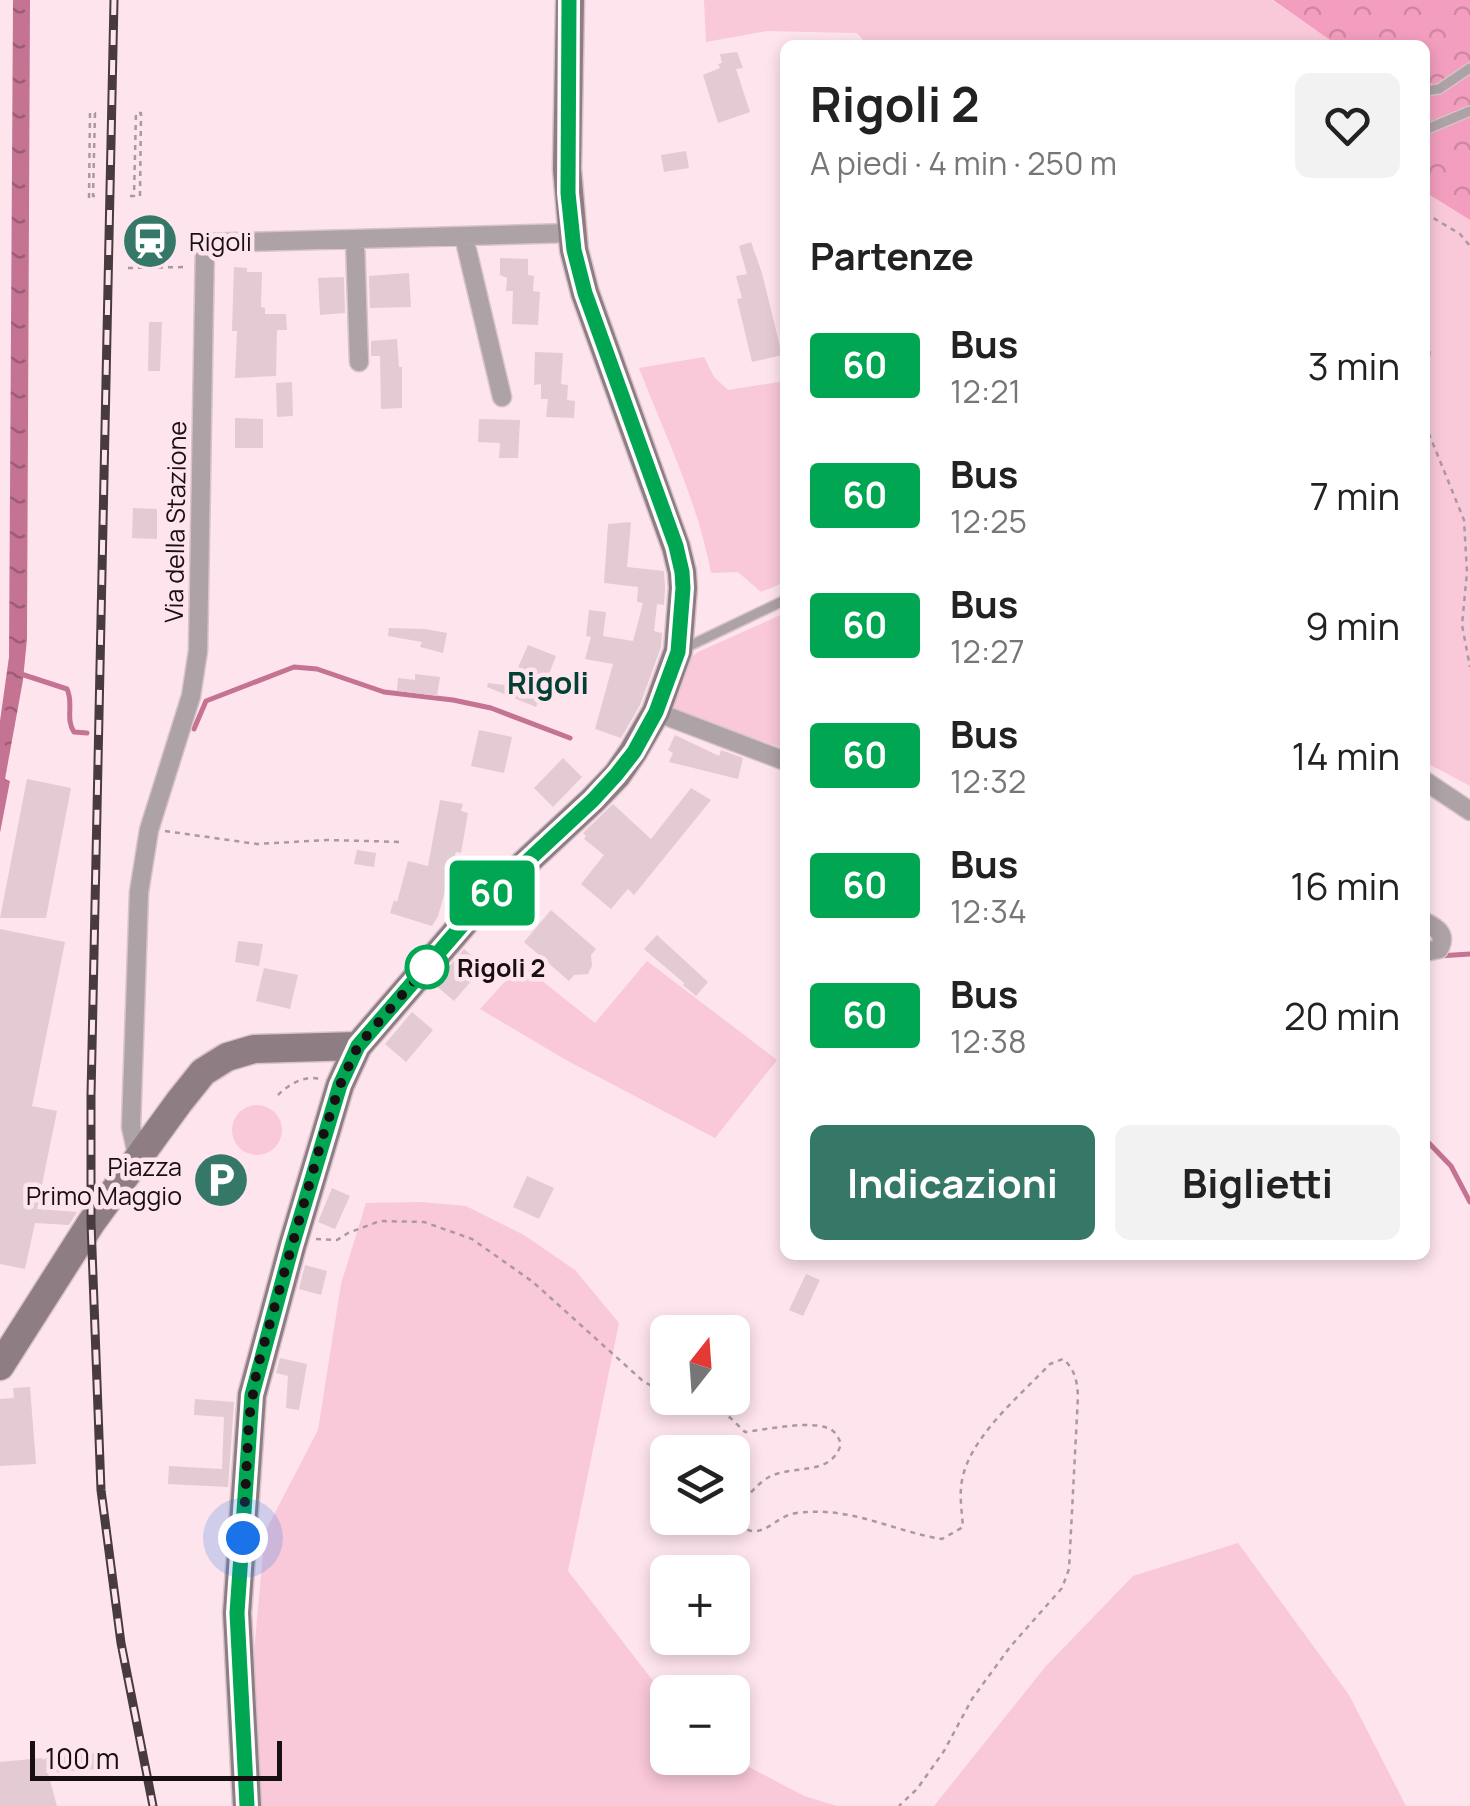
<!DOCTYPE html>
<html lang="it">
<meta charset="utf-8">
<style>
:root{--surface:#fff;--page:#f2f2f2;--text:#222;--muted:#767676;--accent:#367868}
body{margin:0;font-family:Manrope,sans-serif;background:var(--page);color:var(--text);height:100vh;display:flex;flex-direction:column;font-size:38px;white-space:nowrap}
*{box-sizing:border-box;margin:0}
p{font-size:32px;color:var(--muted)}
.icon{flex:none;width:55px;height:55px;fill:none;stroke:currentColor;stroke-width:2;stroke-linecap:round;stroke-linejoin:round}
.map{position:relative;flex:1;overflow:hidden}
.panel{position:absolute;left:780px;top:40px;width:650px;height:1220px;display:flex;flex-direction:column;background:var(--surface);border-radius:15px;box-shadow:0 5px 15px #0003}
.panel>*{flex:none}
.badge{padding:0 20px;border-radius:8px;font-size:35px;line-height:65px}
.needle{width:65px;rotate:17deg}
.tools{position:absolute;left:650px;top:1315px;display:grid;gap:20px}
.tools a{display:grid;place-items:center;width:100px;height:100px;border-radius:15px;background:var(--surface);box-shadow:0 5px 15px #0003;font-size:50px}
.scale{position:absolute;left:30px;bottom:25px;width:252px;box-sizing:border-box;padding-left:10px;border:5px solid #180f12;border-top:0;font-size:28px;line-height:35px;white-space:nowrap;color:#180f12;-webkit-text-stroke:8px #fee4ed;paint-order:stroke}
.you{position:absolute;width:50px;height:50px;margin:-25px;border:8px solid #fff;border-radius:50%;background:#1a73e8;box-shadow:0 0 0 15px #1a73e833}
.map>.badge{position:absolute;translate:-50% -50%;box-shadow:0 0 0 5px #fff}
h2{padding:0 30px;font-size:38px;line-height:90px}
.round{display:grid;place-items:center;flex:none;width:105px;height:105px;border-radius:15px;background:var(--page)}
.head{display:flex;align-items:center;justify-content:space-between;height:170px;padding:0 30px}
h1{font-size:48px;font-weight:700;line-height:75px}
.primary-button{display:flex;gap:20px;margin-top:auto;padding:20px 30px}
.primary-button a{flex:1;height:115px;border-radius:15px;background:var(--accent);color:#fff;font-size:40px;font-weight:700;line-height:115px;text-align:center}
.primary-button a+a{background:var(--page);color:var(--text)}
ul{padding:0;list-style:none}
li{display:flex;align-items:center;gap:30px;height:130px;padding:0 30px}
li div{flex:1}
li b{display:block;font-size:38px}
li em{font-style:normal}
li .badge{min-width:110px;font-weight:700;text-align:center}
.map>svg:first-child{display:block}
</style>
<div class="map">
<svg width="1470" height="1806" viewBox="0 0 1470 1806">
<defs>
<pattern id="forest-crowns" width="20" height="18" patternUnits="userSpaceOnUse" patternTransform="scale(2.5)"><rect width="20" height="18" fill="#f39ebe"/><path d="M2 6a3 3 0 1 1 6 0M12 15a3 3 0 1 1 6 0" fill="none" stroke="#d087a2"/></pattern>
<pattern id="water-ripples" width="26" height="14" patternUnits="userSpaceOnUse" patternTransform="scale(2.5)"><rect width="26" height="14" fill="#c47392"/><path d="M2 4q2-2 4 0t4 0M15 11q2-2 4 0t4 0" fill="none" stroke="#9e5d76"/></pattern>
</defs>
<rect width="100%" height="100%" fill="#fee4ed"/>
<path fill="#f9c8d9" d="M704,0H1272L1337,45H867L857,33L767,31L706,42Z
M1425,192L1470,220V786L1425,762Z
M704,357L714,377L728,390L785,381V582L761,592L738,572L711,573C698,502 665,435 639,368Z
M785,613V749L672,709L687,661L698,652Z
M647,961L777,1060L715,1138L566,1060L480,1009L521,964L595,1023Z
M232 1130a25 25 0 1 1 50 0a25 25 0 1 1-50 0Z
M422,1202L466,1206L524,1235L575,1270L619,1323L568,1571L667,1699L668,1758H732L804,1796L837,1806H262L254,1652L265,1532L318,1430L341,1284L366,1203Z
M1238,1543L1349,1695L1406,1806H934L1046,1666L1133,1576Z"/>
<path fill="url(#forest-crowns)" d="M1273,0H1470V220L1425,192V45H1337Z"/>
<path fill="url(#water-ripples)" d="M13,0H30L27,639L23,680L5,779L10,781L0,833V721L9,657Z"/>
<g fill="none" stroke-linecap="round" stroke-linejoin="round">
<path stroke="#c47392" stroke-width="5" d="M21,674L67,689C74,703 65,719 74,732L87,733
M194,729L206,701L294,667L317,669L384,692L453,700L491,708L570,738
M1438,956L1470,954
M1425,1139L1451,1166L1470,1202"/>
</g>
<path fill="#e4cad3" d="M737,52L743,68L736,69L750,112L718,123L703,75L720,68L718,64L722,63L720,54Z
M686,151L689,168L664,172L661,155Z
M135,222H163V262H135Z
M751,242L762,273L782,355L752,362L737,299L742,298L736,276L747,274L739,246Z
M500,258L528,259V275L534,276L533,291L540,292L538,325L512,324L513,291H506L507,278L500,275Z
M234,267L247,268V272H262L261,307L265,308V314H286L287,330H277L276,376L235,378L237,331H232Z
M409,273L411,307L370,308L369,276Z
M344,277L345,313L320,315L318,278Z
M149,322H162L160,371H148Z
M397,339L399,367H402V408L381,409L380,356H371V341Z
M535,352L563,353L561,384L568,385L567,400L575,401L574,418L546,417L548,399H541V384L534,385Z
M292,382L293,416L277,417L276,383Z
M235,418L263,419V448H235Z
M479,419L520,420L518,458H499L500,443L478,442Z
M133,508L157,509V539L132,538Z
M631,522L627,567L664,571L665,588L664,605L657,604L654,631L662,633L661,647L640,705L621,738L595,729L613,664L585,659L591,637L586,636L589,610L606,612L603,636L633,641L643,603L637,602L638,587L604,583L608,524Z
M389,628L425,629L447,633L443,653L420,647L422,642L388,636Z
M528,645L556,656L536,707L487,687L488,683L520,687L523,674L516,672Z
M415,674L440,677L437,696L397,691L398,678L415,680Z
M479,730L512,737L504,773L471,766Z
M675,735L719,756L721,750L743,758L738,779L669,762L673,753L668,750Z
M563,758L582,777L553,807L534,788Z
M27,779L71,788L46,918H0Z
M691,788L711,800L634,895L628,889L611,909L581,884L604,855L584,839L586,836L583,833L613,804L651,839Z
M440,800L463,804L461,811L468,813L461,853L456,852L438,916L432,926L390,913L394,900L397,902L408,861L428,866Z
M357,850L376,853L374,867L354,864Z
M551,910L596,949L591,955L592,966L588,974L574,975L569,981L524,942Z
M0,929L65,942L32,1106L57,1111L37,1209L77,1212L69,1225L35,1223L25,1269L0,1264Z
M657,935L708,982L696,996L683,985L684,983L644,949Z
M238,941L263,944L259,966L235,962Z
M464,949L484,966L454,1001L434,984Z
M264,968L298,975L290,1009L256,1001Z
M412,1012L433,1030L406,1062L385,1044Z
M527,1176L554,1188L539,1219L513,1207Z
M332,1188L350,1196L335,1229L318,1222Z
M305,1265L327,1271L321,1295L299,1289Z
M806,1274L820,1280L803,1316L789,1310Z
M280,1358L307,1364L299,1410L286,1408L288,1376L276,1373Z
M30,1387L36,1464L0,1466V1399L14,1398L13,1388Z
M195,1399L234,1402L228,1487L168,1484L169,1466L222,1469L224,1417L194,1415Z
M94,1753L96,1769L48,1773L57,1806H0V1762Z"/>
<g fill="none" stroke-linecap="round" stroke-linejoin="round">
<g stroke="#d9c2ca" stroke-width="12">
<path id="lane" d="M1425,91L1439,89L1470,68
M1425,130L1470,111
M685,648L785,600"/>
</g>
<g stroke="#d9c2ca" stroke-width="21">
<path id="street" d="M464,237L502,397
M355,239L359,362
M656,712L785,761
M1425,781L1470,811
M1425,922C1437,928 1447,934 1439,949L1425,952
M138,1159L131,1127L139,892L149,830L191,696L198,651L205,243L571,233"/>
</g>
<g stroke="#d9c2ca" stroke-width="31">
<path id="secondary" d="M0,1366L91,1223L179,1102L203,1072L227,1057L254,1049L358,1046
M247,1806L237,1613L252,1395L292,1246L340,1085L358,1046L477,908L593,800L617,775L633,752L656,712L678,651L683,588L682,572L676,547L585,293L574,250L567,169L570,0"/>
</g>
<path stroke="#ac999f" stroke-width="2.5" stroke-dasharray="5 5" stroke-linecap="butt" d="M130,196H134L136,113H141L140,196
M89,198L90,113H95L93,196H100
M1425,213L1460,234L1470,246
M128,268L188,267
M1425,406L1430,346
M1425,424L1464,520L1467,572L1462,625L1470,667
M165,831L257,844L327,840L403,842
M278,1095C288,1085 304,1075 319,1079
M316,1239L337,1240L348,1233L380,1221L424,1222L472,1239L533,1282L644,1382L668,1394
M675,1398L701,1410L720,1408L745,1432C765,1430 817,1418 833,1431C837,1434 839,1439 841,1444C831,1477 794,1464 769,1477C758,1483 747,1497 739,1506L743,1528C761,1537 770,1524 786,1516C793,1513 802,1512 809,1512C855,1509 897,1532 942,1539L963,1527C962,1514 960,1501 961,1488C964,1441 1020,1396 1050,1364L1063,1359C1075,1369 1077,1381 1078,1396L1069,1569L1062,1588L1010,1647L972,1699L944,1751L917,1789L899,1806"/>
<use href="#lane" stroke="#ada2a5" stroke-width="9"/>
<use href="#street" stroke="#ada2a5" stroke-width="18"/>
<use href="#secondary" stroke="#8e7e83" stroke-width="28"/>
<g stroke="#473b3f" stroke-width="9">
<path id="rail" d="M114,0L91,1096V1223L101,1490L121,1643L153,1806"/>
</g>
<use href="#rail" stroke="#fee4ed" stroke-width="5" stroke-dasharray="15" stroke-linecap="butt"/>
</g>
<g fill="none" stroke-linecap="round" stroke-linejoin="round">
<g stroke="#fff" stroke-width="22">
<path id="line" d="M247,1806L237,1613L252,1395L292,1246L340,1085L358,1046L477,908L593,800L616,775L634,752L656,712L678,652L683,588L682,572L676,546L585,293L574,250L568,193L569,0"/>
</g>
<use href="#line" stroke="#00a651" stroke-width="15"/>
<path stroke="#180f12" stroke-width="10" stroke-dasharray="0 18" d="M243,1538L249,1419L257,1369L323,1136L340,1085L358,1046L434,958L427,967"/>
</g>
<defs>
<g id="station-disc" transform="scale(2.875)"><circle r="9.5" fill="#367868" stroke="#fee4ed"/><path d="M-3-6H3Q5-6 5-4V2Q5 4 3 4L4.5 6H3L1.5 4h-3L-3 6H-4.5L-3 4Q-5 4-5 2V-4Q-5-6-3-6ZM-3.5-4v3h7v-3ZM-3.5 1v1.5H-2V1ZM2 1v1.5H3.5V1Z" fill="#fff"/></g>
<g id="parking-disc" transform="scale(2.875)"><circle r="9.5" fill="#367868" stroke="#fee4ed"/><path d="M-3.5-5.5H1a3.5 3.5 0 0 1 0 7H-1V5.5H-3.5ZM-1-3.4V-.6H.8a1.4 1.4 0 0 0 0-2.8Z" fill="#fff"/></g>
</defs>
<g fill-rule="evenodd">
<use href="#station-disc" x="150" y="241"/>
<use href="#parking-disc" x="221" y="1180"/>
</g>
<circle fill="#fff" stroke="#00a651" stroke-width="5" cx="427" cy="967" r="20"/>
<g text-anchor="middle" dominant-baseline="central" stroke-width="9" stroke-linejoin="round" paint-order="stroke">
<g font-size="25" fill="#180f12" stroke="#fee4ed" text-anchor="start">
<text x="189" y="241">Rigoli</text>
<text x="182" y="1166" text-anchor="end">Piazza<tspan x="182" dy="29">Primo Maggio</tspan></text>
</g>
<g font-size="25" fill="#180f12" stroke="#fee4ed">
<text transform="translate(175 522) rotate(-89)">Via della Stazione</text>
</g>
<g font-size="25" font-weight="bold" fill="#180f12" stroke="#fee4ed" text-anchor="start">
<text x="457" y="967">Rigoli 2</text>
</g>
<g font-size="30" font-weight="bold" fill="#033f34" stroke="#fee4ed">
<text x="548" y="682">Rigoli</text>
</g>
</g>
</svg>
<div class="tools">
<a><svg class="needle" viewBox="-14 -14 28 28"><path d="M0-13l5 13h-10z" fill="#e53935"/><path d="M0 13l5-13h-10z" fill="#767676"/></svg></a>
<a><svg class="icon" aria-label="layers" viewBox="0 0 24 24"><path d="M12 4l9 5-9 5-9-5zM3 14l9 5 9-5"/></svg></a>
<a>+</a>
<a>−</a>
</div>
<div class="scale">100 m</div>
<div class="you" style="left:243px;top:1538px"></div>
<b class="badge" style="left:492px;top:893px;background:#00a651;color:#fff">60</b>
<section class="panel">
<div class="head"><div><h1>Rigoli 2</h1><p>A piedi · 4 min · 250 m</p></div><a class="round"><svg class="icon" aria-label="heart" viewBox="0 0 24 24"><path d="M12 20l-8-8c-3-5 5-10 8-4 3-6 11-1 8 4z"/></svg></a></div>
<h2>Partenze</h2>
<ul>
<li><span class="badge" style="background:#00a651;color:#fff">60</span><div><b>Bus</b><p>12:21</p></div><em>3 min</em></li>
<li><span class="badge" style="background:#00a651;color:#fff">60</span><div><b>Bus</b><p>12:25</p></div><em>7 min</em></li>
<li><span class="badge" style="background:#00a651;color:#fff">60</span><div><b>Bus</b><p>12:27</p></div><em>9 min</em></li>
<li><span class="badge" style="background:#00a651;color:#fff">60</span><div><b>Bus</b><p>12:32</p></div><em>14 min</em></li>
<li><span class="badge" style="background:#00a651;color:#fff">60</span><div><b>Bus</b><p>12:34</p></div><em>16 min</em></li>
<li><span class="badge" style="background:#00a651;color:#fff">60</span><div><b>Bus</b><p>12:38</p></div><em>20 min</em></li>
</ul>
<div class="primary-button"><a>Indicazioni</a><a>Biglietti</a></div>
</section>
</div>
